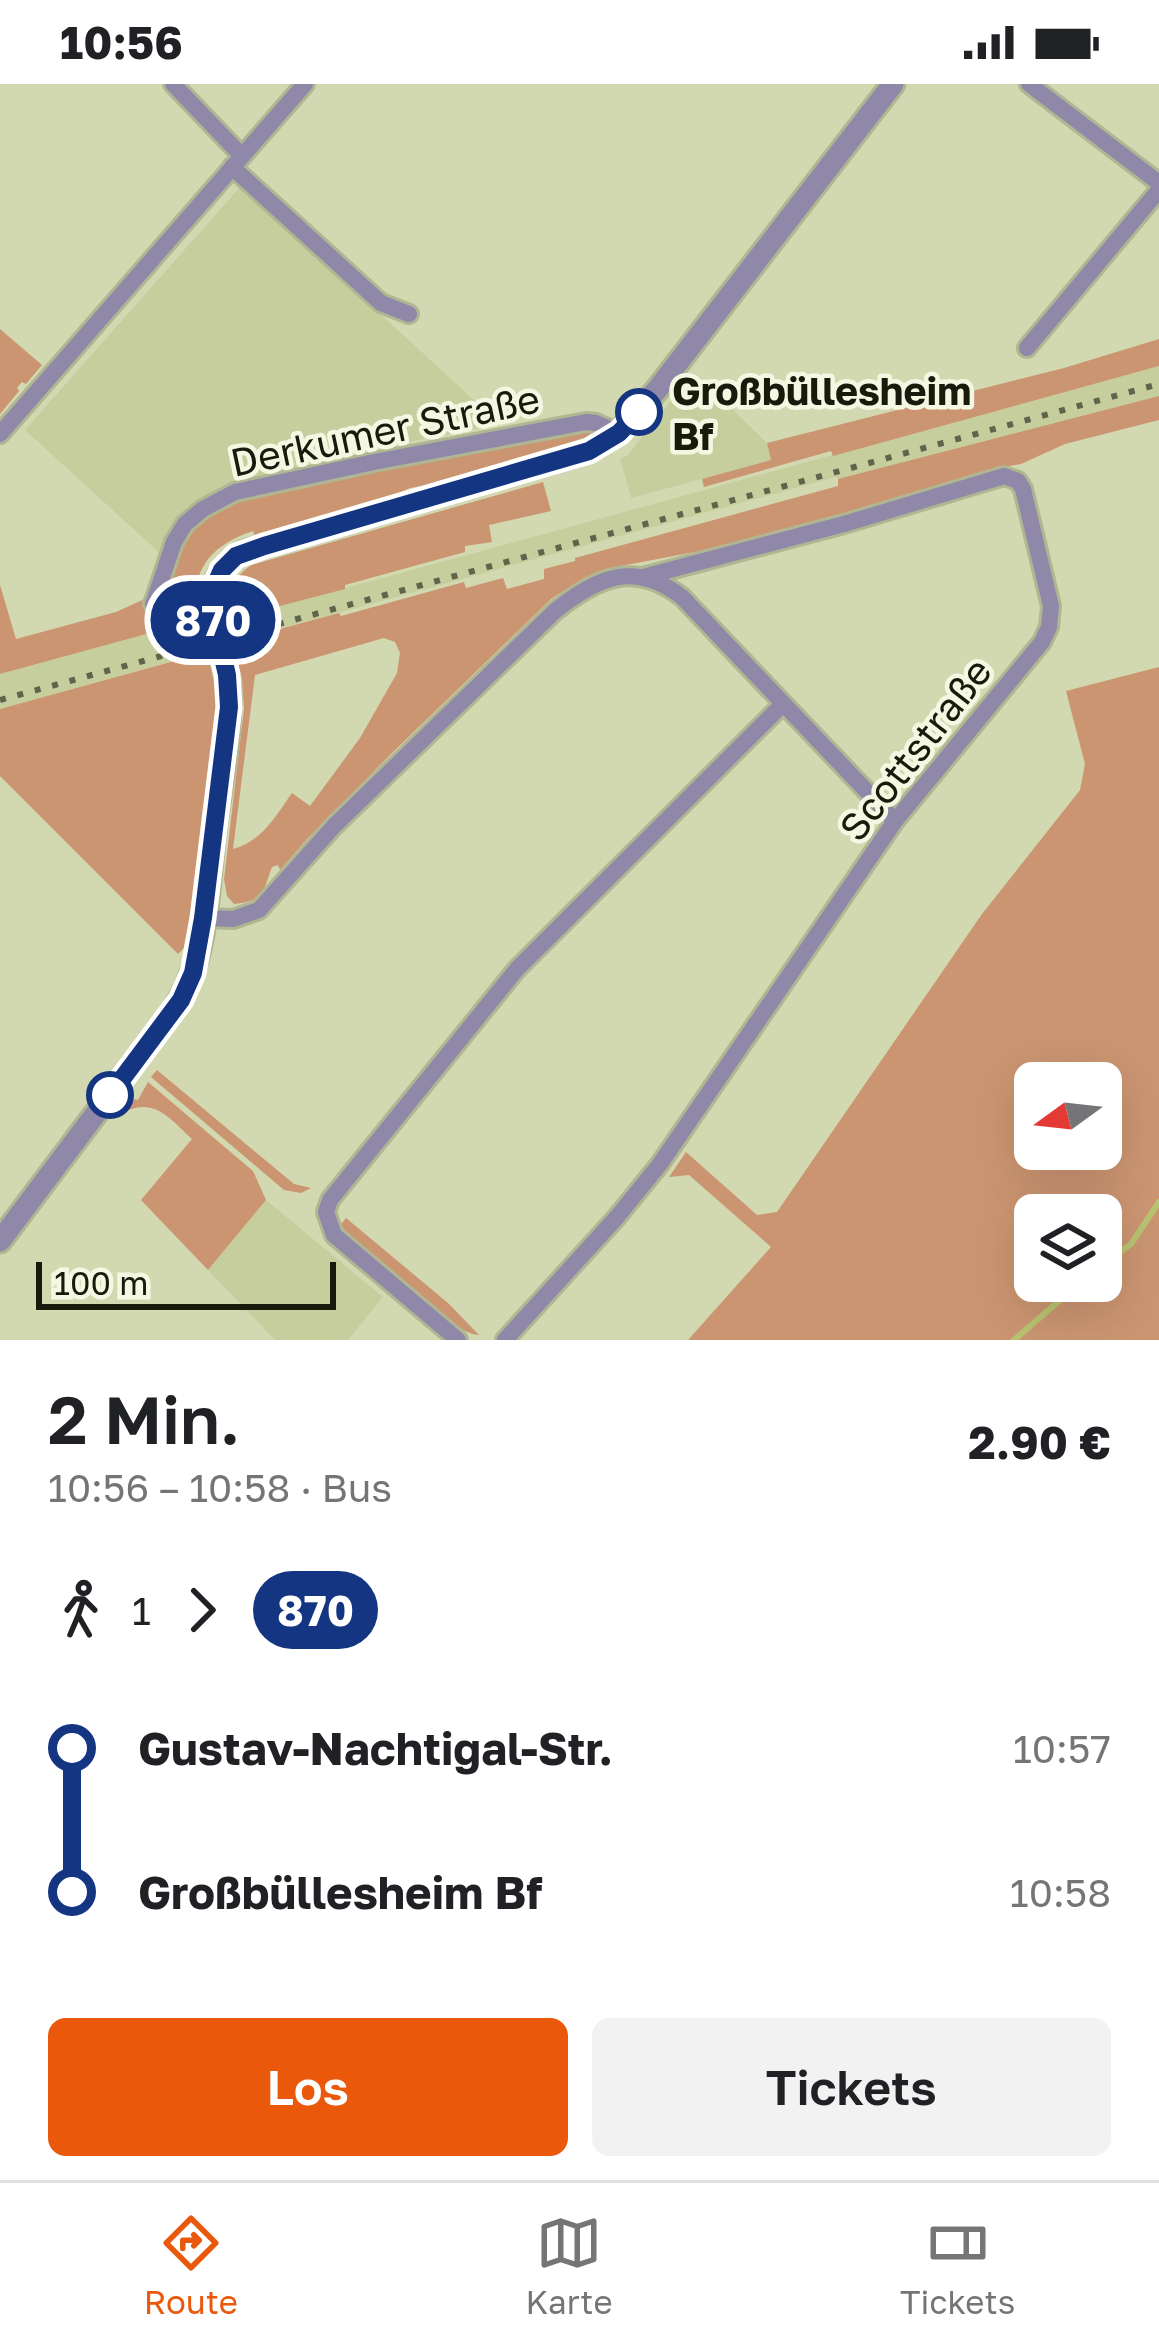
<!DOCTYPE html>
<html lang="de">
<meta charset="utf-8">
<style>
:root{--surface:#fff;--page:#f2f2f2;--text:#202124;--muted:#757577;--line:#e0e0e0;--accent:#ea580c}
body{margin:0;font-family:"Golos Text",sans-serif;background:var(--page);color:var(--text);height:100vh;display:flex;flex-direction:column;font-size:45px;white-space:nowrap}
*{box-sizing:border-box;margin:0}
p{font-size:39px;color:var(--muted)}
.icon{flex:none;width:66px;height:66px;fill:none;stroke:currentColor;stroke-width:2;stroke-linecap:round;stroke-linejoin:round}
.map{position:relative;height:1256px;overflow:hidden}
.side{display:flex;flex-direction:column;background:var(--surface);flex:1}
.side>*{flex:none}
.badge{padding:0 24px;border-radius:39px;font-size:42px;line-height:78px}
.needle{width:78px;rotate:255deg}
.buttons{position:absolute;left:1014px;top:978px;display:grid;gap:24px}
.buttons a{display:grid;place-items:center;width:108px;height:108px;border-radius:18px;background:var(--surface);box-shadow:0 12px 48px #0002;font-size:60px}
.scale{position:absolute;left:36px;bottom:30px;width:300px;box-sizing:border-box;padding-left:12px;border:6px solid #181a0b;border-top:0;font-size:33px;line-height:42px;white-space:nowrap;color:#181a0b;-webkit-text-stroke:9px #f4f7e2;paint-order:stroke}
.map>.badge{position:absolute;translate:-50% -50%;box-shadow:0 0 0 6px #fff}
.legs{display:flex;align-items:center;gap:18px;height:132px;padding:0 48px;font-size:39px}
.legs p{margin-inline-start:auto}
.head{display:flex;align-items:center;justify-content:space-between;height:204px;padding:0 48px}
h1{font-size:66px;font-weight:600;line-height:90px}
.action{display:flex;gap:24px;margin-top:auto;padding:24px 48px}
.action a{flex:1;height:138px;border-radius:18px;background:var(--accent);color:#fff;font-size:48px;font-weight:600;line-height:138px;text-align:center}
.action a+a{background:var(--page);color:var(--text)}
ul{padding:0 48px;list-style:none}
li{display:flex;align-items:center;gap:42px;height:144px;font-size:45px}
li i{display:grid;place-items:center;width:18px;height:100%;margin:0 15px;background:currentColor}
li i::after{content:'';width:30px;height:30px;margin:-15px;border:9px solid;border-radius:50%;background:var(--surface)}
li p{margin-inline-start:auto}
li:first-child i{background:linear-gradient(#0000 50%,currentColor 0)}
li:last-child i{background:linear-gradient(currentColor 50%,#0000 0)}
.status{display:flex;justify-content:space-between;align-items:center;height:84px;padding:0 60px;background:var(--surface);direction:ltr}
.status svg{height:33px;fill:currentColor}
.dock{display:flex;justify-content:space-around;align-items:center;height:168px;border-top:3px solid var(--line);background:var(--surface);font-size:33px;color:var(--muted)}
.dock a{display:grid;justify-items:center;gap:6px}
.dock .on{color:var(--accent)}
.map>svg:first-child{display:block}
</style>
<div class="status"><b>10:56</b><svg viewBox="0 0 49 12"><path d="M0 12V9h3v3zM5 12V6h3v6zM10 12V3h3v9zM15 12V0h3v12zM26 1h20v11H26zM47 4h2v5h-2z"/></svg></div>
<div class="map">
<svg width="1159" height="1256" viewBox="0 0 1159 1256">
<rect width="100%" height="100%" fill="#d2d8b0"/>
<path fill="#c7ce9e" d="M241,102L500,340L388,362L369,347L293,358L297,385L241,398L206,415L163,472L25,346Z
M1159,282V312L920,376L838,395L836,393L235,557L228,533L241,529L243,532Z
M688,295L706,313L713,306L767,359L772,376L631,414L620,374L627,372Z
M198,541L205,568L0,625V590L161,546Z
M266,1116L383,1213L348,1256H275L208,1186Z"/>
<path fill="#cb9571" fill-rule="evenodd" d="M0,245L42,281L26,300L22,298L17,304L19,307L0,330Z
M1159,255V282L833,372L831,367L704,403L702,395L771,376L767,359L1064,284Z
M1159,312V336L1065,360L1021,380L1004,383L737,460L605,485L584,494L551,515L391,670L307,755L280,786L278,781L272,783C263,806 266,817 234,820L227,812L224,795L244,625L242,595L233,561L235,557L339,529L341,532L464,498L466,504L503,494L507,505L544,495V485L575,477V474L838,402V395ZM384,554L395,558L400,569L397,589L360,654L310,722L292,709C275,733 262,757 233,765L255,591Z
M592,344L595,352L587,357L450,397L410,404L370,421L255,453L253,447C205,463 188,492 198,541L161,546L0,590V501L16,555L116,528L149,513L147,523L160,526C183,453 190,429 267,406Z
M543,398L551,427L489,441L492,458L465,462V468L345,501V505L242,532L241,529L224,534C224,510 232,495 251,481Z
M207,568L213,594H218V635L191,833L184,864L178,870L0,692V625Z
M1159,583V1256H688L771,1163L689,1091L669,1093L686,1068L757,1131L777,1128L982,830L1080,706L1085,680L1066,607ZM1035,999H1101V1065H1035ZM1035,1131H1101V1197H1035Z
M157,986L294,1100L311,1104L301,1109L284,1106L151,993Z
M148,998L253,1087L266,1116L208,1186L141,1116L192,1055C170,1035 155,1013 124,1028L135,1015L138,1016Z
M346,1134L448,1219L479,1251C450,1250 370,1172 343,1150L339,1143Z"/>
<g fill="none" stroke-linecap="round" stroke-linejoin="round">
<path stroke="#b9c371" stroke-width="6" d="M1101,1182L1131,1160L1159,1118
M1014,1256L1082,1197"/>
<g stroke="#b1b692" stroke-width="22">
<path id="minor" d="M173,0L242,72
M1029,0L1159,99
M232,83L381,219L409,230
M1027,264L1159,106
M0,350L305,0
M153,520L174,458L185,440L203,425L235,408L374,378L586,338L596,339L619,349
M203,834L233,835L259,826L334,742L555,527C598,493 634,476 682,513L895,737
M458,1256L334,1151L326,1128L330,1116L517,885L783,620
M505,1256L617,1133L660,1080L895,737L1042,558L1049,543L1051,522L1023,405L1018,397L1004,392L844,440L643,493"/>
</g>
<g stroke="#b1b692" stroke-width="27">
<path id="tertiary" d="M0,1157L173,927C209,875 207,800 215,739C221,697 230,653 229,611C228,577 207,544 212,511C215,492 227,477 244,468L576,371C614,359 636,332 660,302L893,0"/>
</g>
<use href="#minor" stroke="#8f88a8" stroke-width="16"/>
<use href="#tertiary" stroke="#8f88a8" stroke-width="21"/>
<path stroke="#60644b" stroke-width="6" stroke-dasharray="6 12" stroke-linecap="butt" d="M0,616L1159,300"/>
</g>
<g fill="none" stroke-linecap="round" stroke-linejoin="round">
<g stroke="#fff" stroke-width="27">
<path id="line-1" d="M110,1011L181,916L193,889L203,834L229,623L227,591L212,526L213,506L222,486L236,472L264,462L589,367L619,349L639,328"/>
</g>
<use href="#line-1" stroke="#143582" stroke-width="18"/>
</g>
<g fill="#fff" stroke="#143582" stroke-width="6">
<circle cx="639" cy="328" r="21"/>
<circle cx="110" cy="1011" r="21"/>
</g>
<g text-anchor="middle" dominant-baseline="central" stroke-width="9" stroke-linejoin="round" paint-order="stroke">
<g font-size="39" font-weight="bold" fill="#181a0b" stroke="#f4f7e2" text-anchor="start">
<text x="672" y="306">Großbüllesheim<tspan x="672" dy="45">Bf</tspan></text>
</g>
<g font-size="39" fill="#181a0b" stroke="#f4f7e2">
<text transform="translate(385 346) rotate(-12)">Derkumer Straße</text>
<text transform="translate(915 665) rotate(-52)">Scottstraße</text>
</g>
</g>
</svg>
<div class="buttons">
<a><svg class="needle" viewBox="-14 -14 28 28"><path d="M0-13l5 13h-10z" fill="#e53935"/><path d="M0 13l5-13h-10z" fill="#757577"/></svg></a>
<a><svg class="icon" aria-label="layers" viewBox="0 0 24 24"><path d="M12 4l9 5-9 5-9-5zM3 14l9 5 9-5"/></svg></a>
</div>
<div class="scale">100 m</div>
<b class="badge" style="left:213px;top:536px;background:#143582;color:#fff">870</b>
</div>
<section class="side">
<div class="head"><div><h1>2 Min.</h1><p>10:56 – 10:58 · Bus</p></div><b>2.90 €</b></div>
<div class="legs"><svg class="icon" aria-label="walk" viewBox="0 0 24 24"><circle cx="13" cy="4" r="2"/><path d="M13 8l-2 6 4 7M11 14l-3 7M7 12l3-4h3l4 4"/></svg>1<svg class="icon" aria-label="forward" viewBox="0 0 24 24"><path d="M9 5l7 7-7 7"/></svg><b class="badge" style="background:#143582;color:#fff">870</b></div>
<ul>
<li><i style="color:#143582"></i><b>Gustav-Nachtigal-Str.</b><p>10:57</p></li>
<li><i style="color:#143582"></i><b>Großbüllesheim Bf</b><p>10:58</p></li>
</ul>
<div class="action"><a>Los</a><a>Tickets</a></div>
</section>
<nav class="dock">
<a class="on"><svg class="icon" aria-label="directions" viewBox="0 0 24 24"><path d="M12 3l9 9-9 9-9-9zM9 14v-3h6M13 9l2 2-2 2"/></svg>Route</a>
<a><svg class="icon" aria-label="map" viewBox="0 0 24 24"><path d="M3 6l6-2 6 2 6-2v14l-6 2-6-2-6 2zM9 4v14M15 6v14"/></svg>Karte</a>
<a><svg class="icon" aria-label="tickets" viewBox="0 0 24 24"><path d="M3 7h18v10H3zM15 7v10"/></svg>Tickets</a>
</nav>
